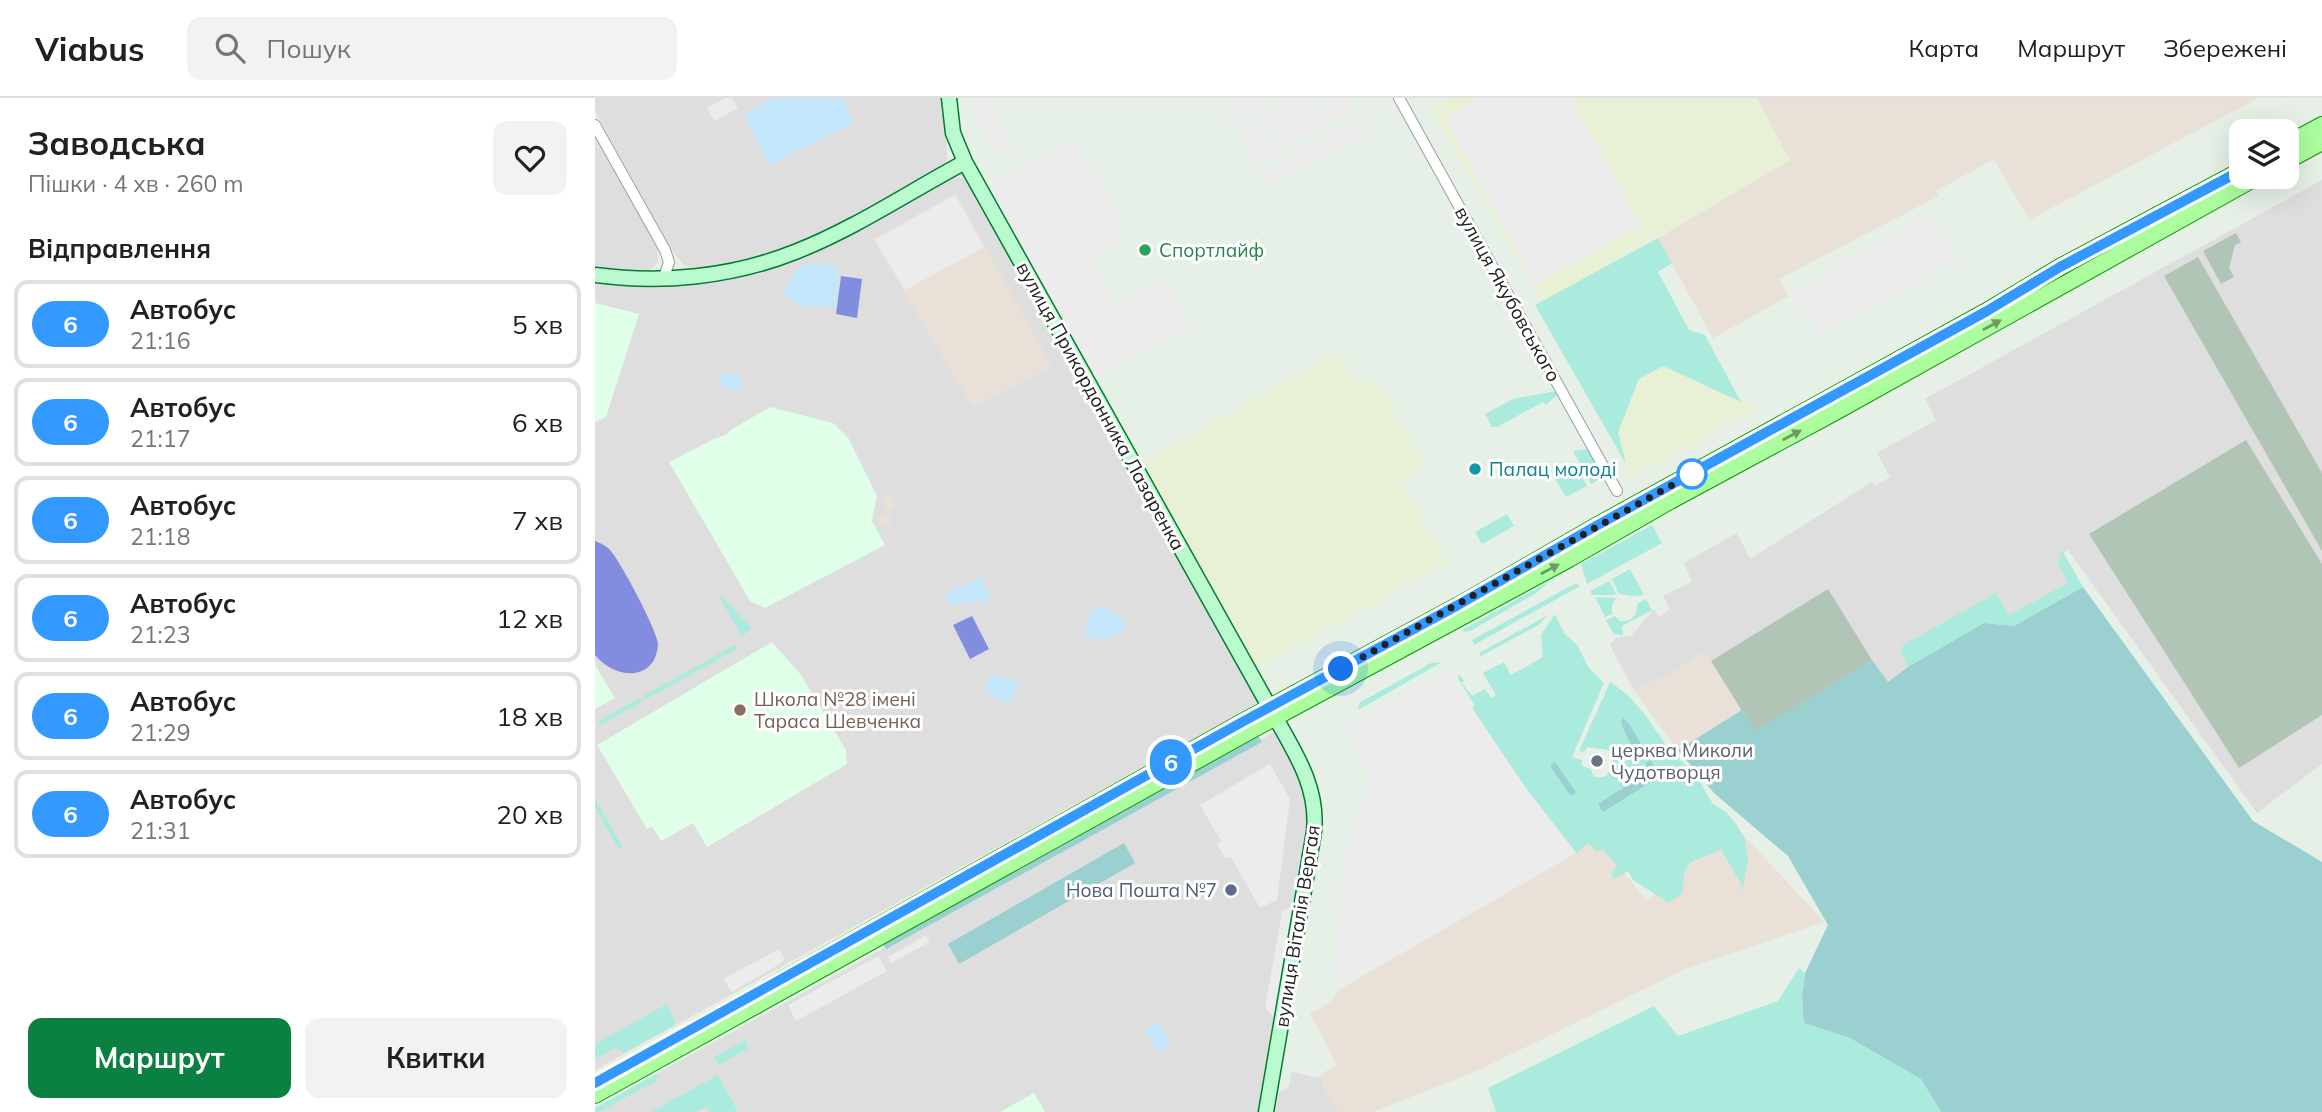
<!DOCTYPE html>
<html lang="uk">
<meta charset="utf-8">
<style>
:root{--surface:#fff;--page:#f2f2f2;--text:#202124;--muted:#757577;--line:#e0e0e0;--accent:#0b8043}
body{margin:0;font-family:Mulish,sans-serif;background:var(--page);color:var(--text);height:100vh;display:flex;flex-direction:column;font-size:26px;white-space:nowrap}
*{box-sizing:border-box;margin:0}
p{font-size:23px;color:var(--muted)}
.icon{flex:none;width:38px;height:38px;fill:none;stroke:currentColor;stroke-width:2;stroke-linecap:round;stroke-linejoin:round}
.map{position:relative;flex:1;overflow:hidden}
.sheet{display:flex;flex-direction:column;background:var(--surface);width:595px}
.sheet>*{flex:none}
.badge{padding:0 14px;border-radius:23px;font-size:24px;line-height:46px}
.tools{position:absolute;left:1634px;top:21px;display:grid;gap:14px}
.tools a{display:grid;place-items:center;width:70px;height:70px;border-radius:14px;background:var(--surface);box-shadow:0 7px 28px #0002;font-size:35px}
.you{position:absolute;width:35px;height:35px;margin:-18px;border:5px solid #fff;border-radius:50%;background:#1a73e8;box-shadow:0 0 0 10px #1a73e833}
.map>.badge{position:absolute;translate:-50% -50%;box-shadow:0 0 0 4px #fff}
h2{padding:0 28px;font-size:26px;line-height:63px}
.round{display:grid;place-items:center;flex:none;width:74px;height:74px;border-radius:14px;background:var(--page)}
.head{display:flex;align-items:center;justify-content:space-between;height:119px;padding:0 28px}
h1{font-size:33px;font-weight:700;line-height:52px}
.button{display:flex;gap:14px;margin-top:auto;padding:14px 28px}
.button a{flex:1;height:80px;border-radius:14px;background:var(--accent);color:#fff;font-size:28px;font-weight:700;line-height:80px;text-align:center}
.button a+a{background:var(--page);color:var(--text)}
ul{padding:0;list-style:none}
li{display:flex;align-items:center;gap:21px;height:88px;margin:0 14px 10px;padding:0 14px;border:4px solid var(--line);border-radius:14px}
li div{flex:1}
li b{display:block;font-size:26px}
li em{font-style:normal}
li .badge{min-width:77px;font-weight:700;text-align:center}
header{display:flex;align-items:center;gap:42px;box-sizing:border-box;height:98px;padding:0 35px;background:var(--surface);border-bottom:2px solid var(--line)}
header strong{font-size:33px}
nav{display:flex;gap:38px;margin-inline-start:auto;font-size:24px}
.search{width:490px;height:63px;background:var(--page);display:flex;align-items:center;gap:18px;box-sizing:border-box;padding:0 24px;border-radius:14px;color:var(--muted);font-size:26px}
main{display:flex;flex:1;min-height:0}
.map>svg:first-child{display:block}
</style>
<header>
<strong>Viabus</strong>
<div class="search"><svg class="icon" aria-label="search" viewBox="0 0 24 24"><circle cx="10" cy="10" r="6"/><path d="M15 15l6 6"/></svg>Пошук</div>
<nav><a>Карта</a><a>Маршрут</a><a>Збережені</a></nav>
</header>
<main>
<section class="sheet">
<div class="head"><div><h1>Заводська</h1><p>Пішки · 4 хв · 260 m</p></div><a class="round"><svg class="icon" aria-label="heart" viewBox="0 0 24 24"><path d="M12 20l-8-8c-3-5 5-10 8-4 3-6 11-1 8 4z"/></svg></a></div>
<h2>Відправлення</h2>
<ul>
<li><span class="badge" style="background:#39f;color:#fff">6</span><div><b>Автобус</b><p>21:16</p></div><em>5 хв</em></li>
<li><span class="badge" style="background:#39f;color:#fff">6</span><div><b>Автобус</b><p>21:17</p></div><em>6 хв</em></li>
<li><span class="badge" style="background:#39f;color:#fff">6</span><div><b>Автобус</b><p>21:18</p></div><em>7 хв</em></li>
<li><span class="badge" style="background:#39f;color:#fff">6</span><div><b>Автобус</b><p>21:23</p></div><em>12 хв</em></li>
<li><span class="badge" style="background:#39f;color:#fff">6</span><div><b>Автобус</b><p>21:29</p></div><em>18 хв</em></li>
<li><span class="badge" style="background:#39f;color:#fff">6</span><div><b>Автобус</b><p>21:31</p></div><em>20 хв</em></li>
</ul>
<div class="button"><a>Маршрут</a><a>Квитки</a></div>
</section>
<div class="map">
<svg width="1727" height="1014" viewBox="0 0 1727 1014">
<rect width="100%" height="100%" fill="#e6f0e6"/>
<path fill="#dddedd" d="M0,0H349L352,62L346,70L317,87L213,141L161,160L99,172L89,167L78,154L0,13Z
M0,36L62,147L63,164L53,174L0,170Z
M358,78L372,81L663,605L0,972V183L125,181Z
M1727,82V666L1662,715L1473,452L1466,456L1463,465L1474,485L1414,518L1401,496L1306,556L1313,569L1293,585L1277,562L1160,634L1116,563L1106,555L1076,575L1038,591L1015,547L1021,540L1036,538L1059,511L1064,519L1075,511L1068,498L1097,484L1089,465L1142,435L1155,461L1277,384L1280,388L1295,379L1282,355L1341,322L1330,301Z
M678,635H680L691,652L706,681L713,703V739L665,1014H0V1010Z
M697,974L725,980L744,1014H680L684,994L693,990Z"/>
<path fill="#e8f1d5" d="M858,0H1162L1195,62L947,204L836,12Z
M744,253L764,289L782,280L829,370L805,382L852,466L661,570L546,366Z
M1067,268L1163,311L1038,377L1031,366L1023,334L1043,281Z"/>
<path fill="#e9e0d8" d="M1162,0H1663L1434,122L1399,61L1341,93L1344,98L1184,181L1194,198L1118,240L1063,140L1195,62Z
M361,95L457,269L378,309L277,141Z
M294,395L301,408L292,414L298,424L288,429L282,419L292,414L285,400Z
M1106,554L1116,563L1147,612L1083,652L1038,591L1076,575Z
M1141,729L1229,824L1090,871L882,973L777,1014H744L724,977L742,967L715,916L736,903L745,891L980,755L1001,740L1052,803Z"/>
<path fill="#e0ffe9" d="M0,205L44,216L11,319L0,324Z
M175,309L238,325L254,341L282,398L277,423L290,447L170,510L155,503L74,364L121,340L131,337L137,331Z
M177,544L206,577L251,652L252,666L112,749L98,725L66,743L57,728L52,731L2,647Z
M0,567L20,600L0,611Z
M439,995L450,1014H405Z"/>
<path fill="#b1c5b7" d="M1641,135L1646,144L1640,147L1634,170L1639,179L1626,186L1608,153Z
M1603,159L1727,375V453L1569,178Z
M1651,342L1727,466V617L1644,670L1494,436Z
M1233,491L1277,562L1160,634L1116,563Z"/>
<path fill="#abebde" d="M1063,140L1077,165L1063,174L1094,232L1110,237L1146,304L1068,268L1044,281L1023,334L1031,366L940,207Z
M961,293L963,296L951,307L948,304L902,329H897L890,316L918,301Z
M993,351L1008,379L996,386L978,353Z
M979,365L992,388L971,399L958,377Z
M912,416L919,428L887,446L880,434Z
M1057,427L1067,445L992,486L986,466Z
M1467,452L1488,489L1419,528L1389,525L1313,569L1306,556L1308,547L1401,495L1414,517L1473,485L1463,465Z
M1035,471L1049,497L1039,498L1024,496L1017,481Z
M958,481L940,496L875,533L870,534L867,532Z
M1014,483L1022,497H997L995,493Z
M981,485L985,488L879,547L877,542Z
M123,497L129,500L157,531L147,538Z
M1000,499L1021,500L1017,507V516L1010,519Z
M1051,501L1057,512L1027,528L1028,538L1018,535L1011,522L1020,518L1025,523C1038,524 1042,517 1043,505Z
M960,516L969,535L982,547L994,570L1009,585L977,659L987,662V668L996,671L999,679H1010C1018,670 1022,661 1013,652L992,649L989,654L984,653L1015,584L1033,597L1051,618L1071,647L1102,679L1118,706L1131,714L1141,726L1150,741L1153,761L1148,790L1145,792L1147,788L1126,751C1100,767 1089,755 1088,794L1074,805L1038,782L1033,773L1019,781L1016,775L1022,768L1007,751L1002,754L994,745L981,755L930,689L877,610L880,608L863,580L864,576L869,583L867,585L877,598L890,591L896,600L901,597L888,575L909,564L916,577L948,559L946,537Z
M951,518L945,526L886,558L884,555Z
M140,547L142,551L50,602L48,598Z
M847,564L763,612L764,605L836,565Z
M45,600L47,604L5,627L3,623Z
M0,700L28,750L24,752L0,709Z
M1204,870L1210,875L1207,900L1209,925L1255,940L1326,981L1346,1014H901L893,990L1059,908L1083,938L1183,903Z
M72,906L81,926L29,955L21,950L0,961V946Z
M150,942L154,950L123,967L119,959Z
M63,975L61,983L4,1014H0V1010Z
M123,977L143,1014H115L112,1008L100,1014H56Z"/>
<path fill="#9ad0d0" d="M1488,489L1658,723L1727,764V1014H1346L1326,981L1255,940L1209,925L1207,900L1210,875L1233,827L1193,758L1119,695L1083,652L1147,612L1161,633L1277,562L1293,584L1313,569L1389,525L1419,528Z
M1028,620L1035,627L1052,657L1048,660C1038,653 1030,636 1026,624Z
M662,636L667,644L291,851L286,843Z
M1056,663L1063,677L1061,681L1008,714L1003,706L1055,673L1051,668V664Z
M960,664L981,694L979,697H975L955,668Z
M529,745L540,765L364,866L353,846Z"/>
<path fill="#c3e6fa" d="M179,0H247L259,25L174,67L149,17Z
M231,166L240,170L244,181L242,208L209,209L190,198V190L205,167Z
M126,274L146,278V290L134,291L124,286Z
M387,479L394,497L391,504C375,502 370,508 355,506L350,496Z
M505,508C517,511 523,516 530,526L528,535L505,543L499,539L491,541L493,516Z
M396,576L425,584L416,603L406,604L390,593Z
M563,924L576,947L563,954L550,932Z"/>
<path fill="#838de0" d="M246,178L267,181L262,220L241,216Z
M0,443C5,445 10,447 14,451C24,460 63,534 63,546C61,584 20,582 0,557Z
M377,518L394,551L375,561L358,527Z"/>
<path fill="#ececec" d="M130,0H137L143,10L119,23L112,10Z
M382,0H392L420,49L401,59L385,25L382,16Z
M649,0H687L637,27L629,11Z
M699,0H737L650,47L641,32Z
M746,0H754L761,12L662,66L653,51Z
M886,0H976L1046,127L939,187L850,20Z
M765,18L774,34L675,88L666,73Z
M480,40L528,127L519,132L525,143L495,160L520,207L569,181L595,228L500,280L394,87Z
M360,97L389,149L310,192L280,142Z
M1334,116L1364,161L1224,239L1197,194Z
M851,573L930,689L981,755L745,891L738,879L750,756L776,677L750,630Z
M675,666L695,701L682,802L665,810L636,759L631,761L622,746L626,743L605,707Z
M700,806L679,919L670,910L687,814Z
M331,837L335,844L296,865L293,859Z
M184,851L190,861L185,866L137,894L128,881Z
M283,858L292,873L201,923L193,907Z"/>
<g fill="none" stroke-linecap="round" stroke-linejoin="round">
<g stroke="#9d9d9d" stroke-width="12">
<path id="street" d="M804,0L1022,393
M0,27L70,152L74,164L69,179"/>
</g>
<g stroke="#047a32" stroke-width="17">
<path id="secondary" d="M354,0L358,35L370,64L675,610C697,650 724,687 719,734L671,1014
M0,177C67,186 137,179 200,154C259,131 314,94 370,64"/>
</g>
<g stroke="#079b00" stroke-width="18">
<path id="primary" d="M1692,46L1727,27
M1692,63L1727,44
M94,934L649,623L864,507L1001,428L1392,213L1465,169L1647,72
M0,997L655,633L974,461L1075,403L1242,313L1662,79"/>
</g>
<use href="#street" stroke="#fff" stroke-width="10"/>
<use href="#secondary" stroke="#bafacf" stroke-width="14"/>
<use href="#primary" stroke="#acfd9e" stroke-width="16"/>
</g>
<defs><path id="oneway-solid" d="M-6-.8H1V-3.2L6.5 0L1 3.2V.8H-6Z" transform="scale(1.75)"/></defs>
<g fill="#6d9a65">
<use href="#oneway-solid" transform="translate(1397 227) rotate(-29)"/>
<use href="#oneway-solid" transform="translate(1197 337) rotate(-28)"/>
<use href="#oneway-solid" transform="translate(955 471) rotate(-28)"/>
</g>
<g fill="none" stroke-linecap="round" stroke-linejoin="round">
<g stroke="#fff" stroke-width="16">
<path id="line" d="M0,985L649,623L863,507L1001,428L1392,213L1465,169L1647,72"/>
</g>
<use href="#line" stroke="#39f" stroke-width="10"/>
<path stroke="#202020" stroke-width="7" stroke-dasharray="0 12.6" d="M746,571L1097,376"/>
</g>
<circle fill="#2e9e5b" stroke="#fff" stroke-width="2.5" cx="550" cy="152" r="7"/>
<circle fill="#0f9aa8" stroke="#fff" stroke-width="2.5" cx="880" cy="371" r="7"/>
<circle fill="#fff" stroke="#39f" stroke-width="3.5" cx="1097" cy="376" r="14"/>
<circle fill="#8d6e63" stroke="#fff" stroke-width="2.5" cx="145" cy="612" r="7"/>
<circle fill="#6b7280" stroke="#fff" stroke-width="2.5" cx="1002" cy="663" r="7"/>
<circle fill="#5c6f8a" stroke="#fff" stroke-width="2.5" cx="636" cy="792" r="7"/>
<g text-anchor="middle" dominant-baseline="central" stroke-width="6" stroke-linejoin="round" paint-order="stroke">
<g font-size="19" fill="#27864d" stroke="#fff" text-anchor="start">
<text x="564" y="152">Спортлайф</text>
</g>
<g font-size="19" fill="#202020" stroke="#fff">
<text transform="translate(913 196) rotate(61)">вулиця Якубовського</text>
<text transform="translate(506 308) rotate(61)">вулиця Прикордонника Лазаренка</text>
<text transform="translate(702 828) rotate(-81)">вулиця Віталія Вергая</text>
</g>
<g font-size="19" fill="#0d838f" stroke="#fff" text-anchor="start">
<text x="894" y="371">Палац молоді</text>
</g>
<g font-size="19" fill="#785e54" stroke="#fff" text-anchor="start">
<text x="159" y="601">Школа №28 імені<tspan x="159" dy="22">Тараса Шевченка</tspan></text>
</g>
<g font-size="19" fill="#5b616d" stroke="#fff" text-anchor="start">
<text x="1016" y="652">церква Миколи<tspan x="1016" dy="22">Чудотворця</tspan></text>
</g>
<g font-size="19" fill="#4e5e75" stroke="#fff" text-anchor="end">
<text x="622" y="792">Нова Пошта №7</text>
</g>
</g>
</svg>
<div class="tools">
<a><svg class="icon" aria-label="layers" viewBox="0 0 24 24"><path d="M12 4l9 5-9 5-9-5zM3 14l9 5 9-5"/></svg></a>
</div>
<div class="you" style="left:746px;top:571px"></div>
<b class="badge" style="left:576px;top:664px;background:#39f;color:#fff">6</b>
</div>
</main>
